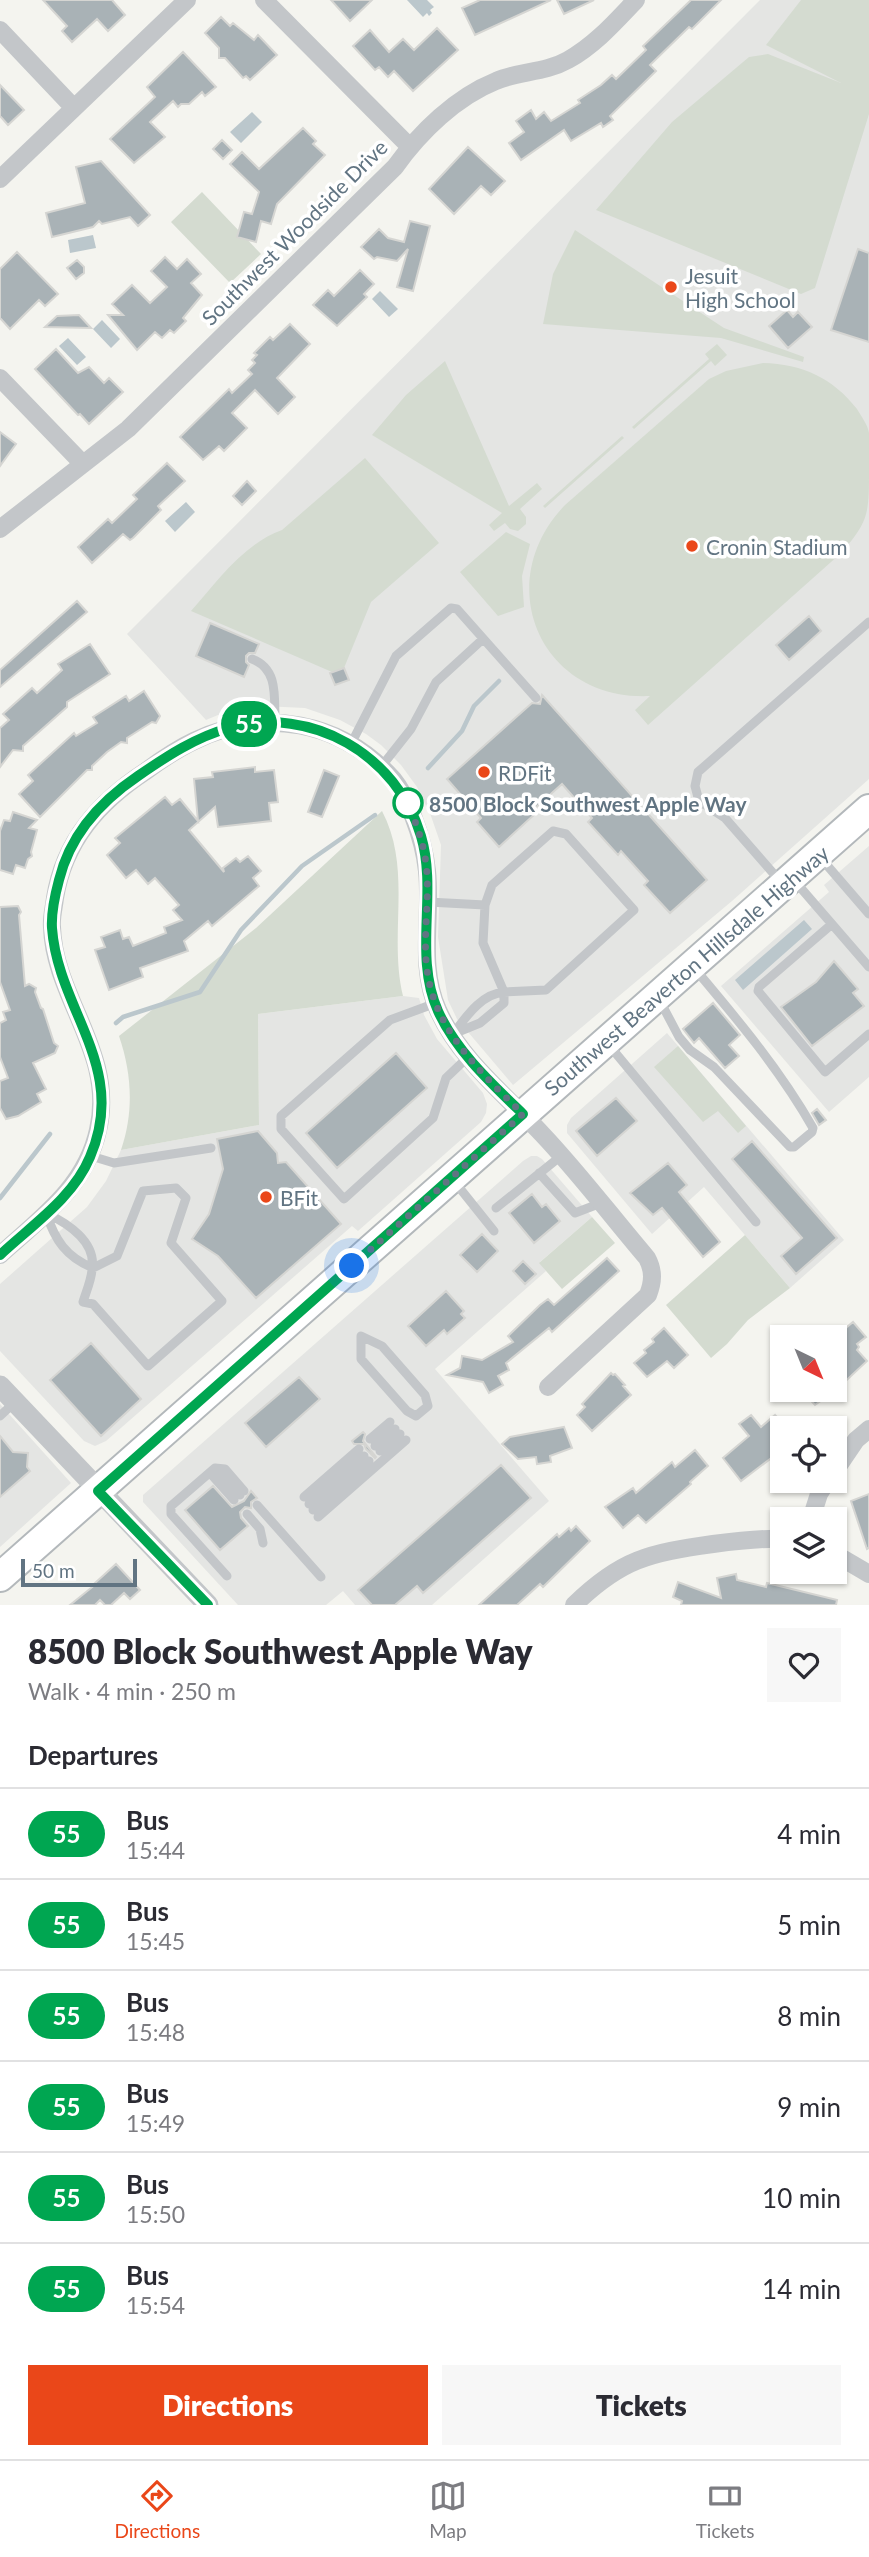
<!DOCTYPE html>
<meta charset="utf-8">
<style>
:root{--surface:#fff;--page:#f7f7f7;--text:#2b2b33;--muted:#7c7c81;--line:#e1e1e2;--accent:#ea4719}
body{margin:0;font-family:Lato,sans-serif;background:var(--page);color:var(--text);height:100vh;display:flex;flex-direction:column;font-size:26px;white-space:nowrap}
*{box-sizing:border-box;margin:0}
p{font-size:23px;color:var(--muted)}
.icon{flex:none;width:38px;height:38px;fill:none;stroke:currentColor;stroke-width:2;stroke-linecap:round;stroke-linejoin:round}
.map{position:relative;height:1605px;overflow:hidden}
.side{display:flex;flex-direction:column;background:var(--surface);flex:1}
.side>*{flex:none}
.badge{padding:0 14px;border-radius:23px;font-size:24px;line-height:46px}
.needle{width:46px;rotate:137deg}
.controls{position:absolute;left:770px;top:1325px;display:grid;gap:14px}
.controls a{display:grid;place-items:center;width:77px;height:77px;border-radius:0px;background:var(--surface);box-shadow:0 2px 5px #0004;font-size:35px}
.scale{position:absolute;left:21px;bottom:18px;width:116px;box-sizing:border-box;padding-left:7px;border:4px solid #617482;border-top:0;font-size:19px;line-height:24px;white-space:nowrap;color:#617482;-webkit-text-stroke:5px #fff;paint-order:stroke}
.you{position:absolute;width:35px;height:35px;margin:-18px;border:5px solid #fff;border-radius:50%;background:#1a73e8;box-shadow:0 0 0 10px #1a73e833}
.map>.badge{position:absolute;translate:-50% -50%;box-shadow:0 0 0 4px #fff}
h2{padding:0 28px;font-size:26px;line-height:63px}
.round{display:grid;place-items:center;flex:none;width:74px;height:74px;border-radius:0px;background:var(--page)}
.headline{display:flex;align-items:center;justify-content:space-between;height:119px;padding:0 28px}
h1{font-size:33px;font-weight:800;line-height:52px}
.button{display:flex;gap:14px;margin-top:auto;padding:14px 28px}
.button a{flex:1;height:80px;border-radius:0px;background:var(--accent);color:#fff;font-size:28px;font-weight:800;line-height:80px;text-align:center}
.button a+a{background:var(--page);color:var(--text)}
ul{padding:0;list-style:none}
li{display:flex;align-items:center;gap:21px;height:91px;padding:0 28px;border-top:2px solid var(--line)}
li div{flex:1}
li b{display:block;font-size:26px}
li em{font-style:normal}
li .badge{min-width:77px;font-weight:700;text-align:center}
.menu{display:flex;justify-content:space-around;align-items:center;height:98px;border-top:2px solid var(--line);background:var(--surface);font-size:19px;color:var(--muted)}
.menu a{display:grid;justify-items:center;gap:4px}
.menu .selected{color:var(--accent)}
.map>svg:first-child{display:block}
</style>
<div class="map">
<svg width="869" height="1605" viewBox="0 0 869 1605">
<rect width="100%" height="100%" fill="#f4f4ef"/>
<path fill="#e4e5e3" d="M760,0H869V779L732,901L513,1085L457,1019L448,1000L438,937L441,845L431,816L417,787L401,765L381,745L366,734L340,720L305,708L262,706L218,715L206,720L127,634Z
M869,846V1077L829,1112L721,986L829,892L824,885Z
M403,996L419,998L424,1015L437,1039L483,1093L487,1104L486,1113L481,1122L358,1231L352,1226L106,1441L95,1446L84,1441L0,1351V1284L87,1207L106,1181L121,1150L259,1125L258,1014Z
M667,1033L844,1240L790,1288L704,1187L652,1234L567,1133V1125L571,1118Z
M537,1156L542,1159L592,1217L540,1262L546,1271L435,1369L549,1501L432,1605H355L343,1591L326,1605H238L143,1502V1495L523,1161L531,1156Z
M0,1404L71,1483L0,1547Z"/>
<path fill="#d4dbd0" d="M801,0H869V114L815,288L801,294L596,210L672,122L749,57L768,54L841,83L766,45Z
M202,192L261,254L230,283L171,222Z
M575,230L724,328L804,357L803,362L721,338L543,324L553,274Z
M717,344L727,355L715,366L711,361L634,429L632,427L709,359L705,354Z
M445,361L509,506L537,483L542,489L520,509L526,517V524L518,531L510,529L505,523L494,531L489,525L502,513L372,435L406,395Z
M763,363C802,364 833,378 857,409C861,416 868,425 869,433C869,445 869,459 869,471C869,513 869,522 840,554L648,725L635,710L650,696C540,701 490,583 565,505L709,379L726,371Z
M622,436L624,438L545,508L543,506Z
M365,458L439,543L371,602L344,668L332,672L191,611C217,582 243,544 282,530Z
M506,532L530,544L522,576L524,607L498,616L460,572Z
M382,811C413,870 388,934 403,996L258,1014L259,1125L121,1150C134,1112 132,1074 119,1036L256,928Z
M678,1046L746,1126L738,1133L718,1111L703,1122L654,1067Z
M592,1217L615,1243L562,1289L539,1263Z
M745,1235L790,1288L748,1320L727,1344L711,1358L666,1305Z"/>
<path fill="#bbc7cc" d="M407,0H427L434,7L430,10L432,13L429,16L427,13L423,17Z
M252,112L262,122L241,143L230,132Z
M93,235L96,248L70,253L68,240Z
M380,291L398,309L389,317L372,299Z
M102,320L120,339L111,348L93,329Z
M68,338L86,357L77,365L59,346Z
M186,502L195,512L175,532L165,521Z
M804,920L812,929L743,990L735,980Z"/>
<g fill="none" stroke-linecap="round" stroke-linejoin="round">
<path stroke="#bbc7cc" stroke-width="4.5" d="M428,768L462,731L474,706L499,681
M116,1023L123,1017L200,992L241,930L302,866L375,815
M0,1198L50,1134"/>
</g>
<path fill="#a9b2b6" stroke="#d5d5d2" stroke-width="2" d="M43,0H112L125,15L108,31L97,19L72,42L62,31L67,26Z
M331,0H372L350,21Z
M480,0H551L475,35L462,8Z
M557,0H594L564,14Z
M691,0H721L692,29L689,27L650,65L656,71L610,116L613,120L603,127L601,123L571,141L564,130L521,160L509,143L524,132L516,121L531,110L536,119L544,112L551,121L580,103L578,100L601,85L612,75L616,79L646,50L643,46Z
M221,17L230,26L233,23L254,40L258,35L277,55L250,80L246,76L243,78L225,58H219V48L205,33Z
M437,28L458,50L413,91L394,71L388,77L379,67L375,70L353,46L370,30L389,52L403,39L414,50Z
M183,52L216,87L205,96L202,92L189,104H181L178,107L173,101L150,122L165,137L134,163L110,139L155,97L147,87Z
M0,85L24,110L8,125L0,116Z
M303,128L316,141L313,144L325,155L277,204L271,224L261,221L256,242L237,237L244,212L252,214L259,192L230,164L242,152L259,169Z
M222,140L232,150L223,159L213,149Z
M468,147L505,181L491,195L481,186L454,214L429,189Z
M101,161L150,215L138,226L130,217L102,224L99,221L93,227L52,237L46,213L85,203L76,167Z
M410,221L430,226L413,291L397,287L408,249L397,261L377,257L374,259L361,247L379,229L388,238L404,242Z
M858,249L869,253V342L831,330Z
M17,252L58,294L45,306L39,300L10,329L0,318V269Z
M165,257L177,269L187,259L201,274L191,283L202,295L183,318L186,321L174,333L170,330L162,338L155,332L137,350L108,315H123L112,304L132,285L150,303L167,287L151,271Z
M77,260L84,267V273L76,279L67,268Z
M360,270L374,284L364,294L367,297L337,326L313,305L328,290L334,296Z
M787,310L793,317L798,312L812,327L788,348L769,326Z
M79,315L91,328L45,327L57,316Z
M290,324L310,344L277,378L295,397L278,414L255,390L232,413L247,428L224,451L219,446L203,460L180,437L229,389L232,393L252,374L248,370L255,363L252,360L257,355L254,353L270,337L273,340Z
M56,349L78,373L89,367L104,383L109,378L123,392L89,424L80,414L78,415L35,369Z
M0,432L16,444L0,466Z
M167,463L185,481L158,506L161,510L133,538L130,540L123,534L92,563L78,547L108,519L112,523L137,499L133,495Z
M247,481L256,491L242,505L233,496Z
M77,601L87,612L0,687V670Z
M809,616L821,631L789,660L776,645Z
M210,623L259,644L255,653H249L246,656V662L249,665L244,677L196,656Z
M90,644L110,674L67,702V707L23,746V751L13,750L0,767V728L9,720L3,714L32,688L37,693L62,670L58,664Z
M344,668L349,680L335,685L330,673Z
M144,691L160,716L156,723L152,722L127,738V743L121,742L107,752L92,766V770H87L40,817L19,794L33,781L28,775L74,733L76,736L97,723L93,717L126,696L129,701Z
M542,695L707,880L670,913L644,885L648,881L621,851L618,855L588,822L592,818L562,784L533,810L536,813L499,847L477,822L481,818L447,779L532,703L540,704Z
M255,767V772L274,770L278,802L269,803L271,821L218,827L215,807L189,830L224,872L223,868L236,858L240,862L248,856L261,871L253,878L259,886L212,926L208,921L184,941L188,951L140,968L143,977L109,990L95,950L105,947L101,937L120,930L123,939L129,937L133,946L166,933L164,927L182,920L173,910L179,905L155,878L148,884L136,870L126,878L107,855L120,843L115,838L165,797L172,805L180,799L198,821L194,779L213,777L212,772Z
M324,770L339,776L322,817L308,812Z
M13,812L37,820L29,828L37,830L31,852L32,856L28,859L25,868L16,865L13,874L0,870V831L4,820L10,821Z
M18,906L21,912L19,915L25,986L29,984L36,988L35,992L41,1008L43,1009L54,1043L58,1046L55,1053L33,1063L46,1089L37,1094L41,1102L18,1116L6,1119L0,1108V1081L8,1078L0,1057V1023L6,1020L3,1012L10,1010L0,982V907Z
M834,961L858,989L853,993L864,1006L812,1046L781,1007L816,982Z
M713,1003L740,1035L729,1045L739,1056L725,1068L699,1038L694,1043L683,1029Z
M396,1053L427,1088L337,1168L306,1133Z
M616,1098L637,1121L597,1156L576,1131Z
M817,1109L826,1120L819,1125L812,1113Z
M258,1131L277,1153L278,1163L286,1162L341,1224L256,1298L218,1256L192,1239L209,1214L223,1169L217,1139Z
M752,1141L837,1238L796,1274L781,1256L802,1238L732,1159Z
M668,1163L687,1185L679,1192L720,1242L703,1257L662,1208L653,1215L630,1193Z
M532,1194L542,1207L546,1204L560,1221L534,1243L509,1213Z
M482,1234L498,1251L477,1272L460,1255Z
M607,1258L619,1271L552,1332L549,1328L506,1363L509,1370L498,1376L503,1385L489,1393L483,1382L447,1375L460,1368L462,1356L482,1360L513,1342L508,1336L540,1305L548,1299L554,1305Z
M523,1261L536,1274L525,1284L513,1271Z
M446,1291L464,1311L461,1314L465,1318L447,1334L444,1330L426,1346L408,1326Z
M853,1322L866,1337L857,1344L859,1347L857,1350L867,1361L836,1390L815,1405L801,1390H835V1337Z
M664,1328L688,1355L674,1368L667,1361L647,1377L634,1363L646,1353L644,1350L654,1342L652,1339Z
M91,1343L141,1399L101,1436L50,1380Z
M611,1373L613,1375L615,1374L625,1385L623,1386L631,1395L592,1431L577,1415L585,1407L582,1404Z
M299,1377L320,1399L266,1447L245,1423Z
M751,1415L761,1427L775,1415L782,1423V1450L741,1481L723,1458L749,1436L739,1424Z
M564,1427L572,1448L550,1456L551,1462L537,1464L536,1457L518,1459L502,1444L510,1437Z
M363,1432L365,1434L363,1441L376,1457L375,1458L366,1449L364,1444H354L352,1441Z
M0,1436L13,1452L28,1453L27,1467L30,1471L0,1497Z
M695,1450L708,1466L690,1482L691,1484L646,1523L638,1515L623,1528L605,1507L633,1488L636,1493L672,1462L675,1467Z
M501,1465L531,1498L423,1593L417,1586L395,1605H372L358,1590Z
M213,1486L232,1507L244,1501L251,1491L257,1498L251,1502V1508L245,1507L240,1512L241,1518L248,1526L220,1550L185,1510Z
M869,1494V1548L867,1549L851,1501Z
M576,1526L590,1541L543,1587L540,1584L517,1605H479L557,1534L559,1537L569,1528L571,1531Z
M116,1564L140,1590L130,1599L124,1593L111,1605H105L100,1600L95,1605H70L96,1584L95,1583Z
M736,1574L737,1580L766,1587L767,1583L837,1600L836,1605H681L682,1601L673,1597L678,1582L721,1598L717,1578Z"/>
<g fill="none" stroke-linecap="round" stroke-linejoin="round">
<g stroke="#b3b8bb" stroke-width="32">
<path id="primary" d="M0,1577L869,809"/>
</g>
<path stroke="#c3c6c9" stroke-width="9" d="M252,659C279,669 274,698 275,723
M351,744L396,656L451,608L457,609L536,698
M381,767L411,729L436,682L483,639
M553,831L566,834L634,910L546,990L504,992L483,943L485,905L492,885Z
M819,856L869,914
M793,879L869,967
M780,881L725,818L699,801L695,786L698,772L869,622
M428,902L485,905
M832,924L759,987L758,991L825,1072L869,1034
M504,992V1003L480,1023L453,1034C466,1017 481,994 504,992Z
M660,1001L679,1037L690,1050L714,1067L790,1147H794L812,1132L813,1128C780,1070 738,1020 695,969
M436,1003L390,1020L281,1116V1129L344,1199L433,1118L446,1078L468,1057
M609,1045L756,1222
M91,1156L114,1163L211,1148
M539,1173L575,1213L601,1203
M454,1181L494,1231
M496,1208L561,1156
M46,1213C55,1240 66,1257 93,1268L117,1256L143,1191L176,1188L186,1198L171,1243L222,1301L148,1366L93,1304L83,1302C86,1292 91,1281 92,1270C97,1242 67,1223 46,1213
M361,1336L382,1346L425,1395L428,1406L416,1416L407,1411L361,1359Z
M0,1416L14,1403
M370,1439L390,1422
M375,1446L395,1429
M380,1451L400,1434
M215,1468L240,1495
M210,1473L234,1500
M304,1497L359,1449
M309,1504L364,1456
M257,1505L321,1577
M313,1510L369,1461
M247,1514L260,1529L263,1543
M318,1517L406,1440
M227,1576L171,1514V1506L215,1468L225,1469L244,1491"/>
<path stroke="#c3c6c9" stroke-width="18" d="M264,0L410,147
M0,30L74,108
M0,179L187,0
M0,378L83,464
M0,529L128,429L395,167C420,132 456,97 496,81C519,71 545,73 568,60C595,45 615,22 636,0
M0,1255C41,1218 86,1186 98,1130C116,1053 54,998 52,927C51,918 54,907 55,898C64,841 99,802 146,771C161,760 177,749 194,741C264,707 341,721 393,779C402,790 408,803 413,816C420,834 425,851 427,871C432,918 418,965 438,1010C460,1060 506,1095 542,1134C579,1173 612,1217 647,1258C654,1271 653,1282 648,1295L548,1387
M835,1471L856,1440L869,1429
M811,1519L819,1494L828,1480
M835,1554L869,1574
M574,1605C621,1559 649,1553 713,1544C736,1541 759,1538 782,1539"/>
<path stroke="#c3c6c9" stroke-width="21" d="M0,1386L208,1605"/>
<use href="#primary" stroke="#fff" stroke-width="28"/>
</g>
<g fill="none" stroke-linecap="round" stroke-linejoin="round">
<g stroke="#fff" stroke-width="16">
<path id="line" d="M0,1255C32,1225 73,1198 90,1157C129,1067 58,1011 52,928C51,913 55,895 59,880C70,835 101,801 138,776C167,756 196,737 229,728C312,705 397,755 421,836C438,893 413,955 438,1011C456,1051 492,1084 523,1114L98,1491L208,1605"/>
</g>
<use href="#line" stroke="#00a651" stroke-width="10"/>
<path stroke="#617482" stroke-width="7" stroke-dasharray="0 12.6" d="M352,1266L523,1114C484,1076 437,1032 428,976C422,943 429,908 427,875C426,849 417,826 408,803"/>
</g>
<g fill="#ea4719" stroke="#fff" stroke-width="2.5">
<circle cx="671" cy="287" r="7"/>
<circle cx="692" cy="546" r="7"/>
<circle cx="484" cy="772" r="7"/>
<circle cx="266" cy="1197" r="7"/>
</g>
<circle fill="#fff" stroke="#00a651" stroke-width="3.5" cx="408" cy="803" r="14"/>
<g text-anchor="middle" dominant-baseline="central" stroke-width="7" stroke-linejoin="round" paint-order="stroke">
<g font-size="21" fill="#617482" stroke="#fff">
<text transform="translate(294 232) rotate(-45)">Southwest Woodside Drive</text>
<text transform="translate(686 970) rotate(-41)">Southwest Beaverton Hillsdale Highway</text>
</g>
<g font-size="21" fill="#617482" stroke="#fff" text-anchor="start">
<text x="685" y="275">Jesuit<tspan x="685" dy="24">High School</tspan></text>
<text x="706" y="546">Cronin Stadium</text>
<text x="498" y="772">RDFit</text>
<text x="280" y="1197">BFit</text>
</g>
<g font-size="21" font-weight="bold" fill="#617482" stroke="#fff" text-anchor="start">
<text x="429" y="803">8500 Block Southwest Apple Way</text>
</g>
</g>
</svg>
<div class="controls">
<a><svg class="needle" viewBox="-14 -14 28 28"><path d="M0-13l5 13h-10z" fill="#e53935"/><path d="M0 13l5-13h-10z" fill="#7c7c81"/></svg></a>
<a><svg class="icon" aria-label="locate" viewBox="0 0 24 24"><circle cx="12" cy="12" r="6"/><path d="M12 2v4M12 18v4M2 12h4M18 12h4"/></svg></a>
<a><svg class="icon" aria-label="layers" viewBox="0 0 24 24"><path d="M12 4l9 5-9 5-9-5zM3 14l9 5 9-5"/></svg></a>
</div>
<div class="scale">50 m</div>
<div class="you" style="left:352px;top:1266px"></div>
<b class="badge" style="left:249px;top:724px;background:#00a651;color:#fff">55</b>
</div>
<section class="side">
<div class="headline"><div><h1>8500 Block Southwest Apple Way</h1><p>Walk · 4 min · 250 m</p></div><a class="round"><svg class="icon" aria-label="heart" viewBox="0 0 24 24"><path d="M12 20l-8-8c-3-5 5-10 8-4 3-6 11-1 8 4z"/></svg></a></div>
<h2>Departures</h2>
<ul>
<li><span class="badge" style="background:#00a651;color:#fff">55</span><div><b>Bus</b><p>15:44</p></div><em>4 min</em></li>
<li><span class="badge" style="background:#00a651;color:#fff">55</span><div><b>Bus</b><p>15:45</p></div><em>5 min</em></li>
<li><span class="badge" style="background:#00a651;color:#fff">55</span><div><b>Bus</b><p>15:48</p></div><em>8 min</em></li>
<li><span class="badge" style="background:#00a651;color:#fff">55</span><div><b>Bus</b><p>15:49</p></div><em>9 min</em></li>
<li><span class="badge" style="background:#00a651;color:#fff">55</span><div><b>Bus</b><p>15:50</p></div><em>10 min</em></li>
<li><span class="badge" style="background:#00a651;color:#fff">55</span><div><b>Bus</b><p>15:54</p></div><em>14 min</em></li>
</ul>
<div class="button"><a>Directions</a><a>Tickets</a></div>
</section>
<nav class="menu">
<a class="selected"><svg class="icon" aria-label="directions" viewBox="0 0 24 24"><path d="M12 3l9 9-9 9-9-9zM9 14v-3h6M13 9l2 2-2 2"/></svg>Directions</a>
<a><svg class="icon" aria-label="map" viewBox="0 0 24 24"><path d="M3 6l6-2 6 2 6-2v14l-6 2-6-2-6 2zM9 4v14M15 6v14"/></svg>Map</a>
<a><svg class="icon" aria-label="tickets" viewBox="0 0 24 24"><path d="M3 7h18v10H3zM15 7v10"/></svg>Tickets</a>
</nav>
